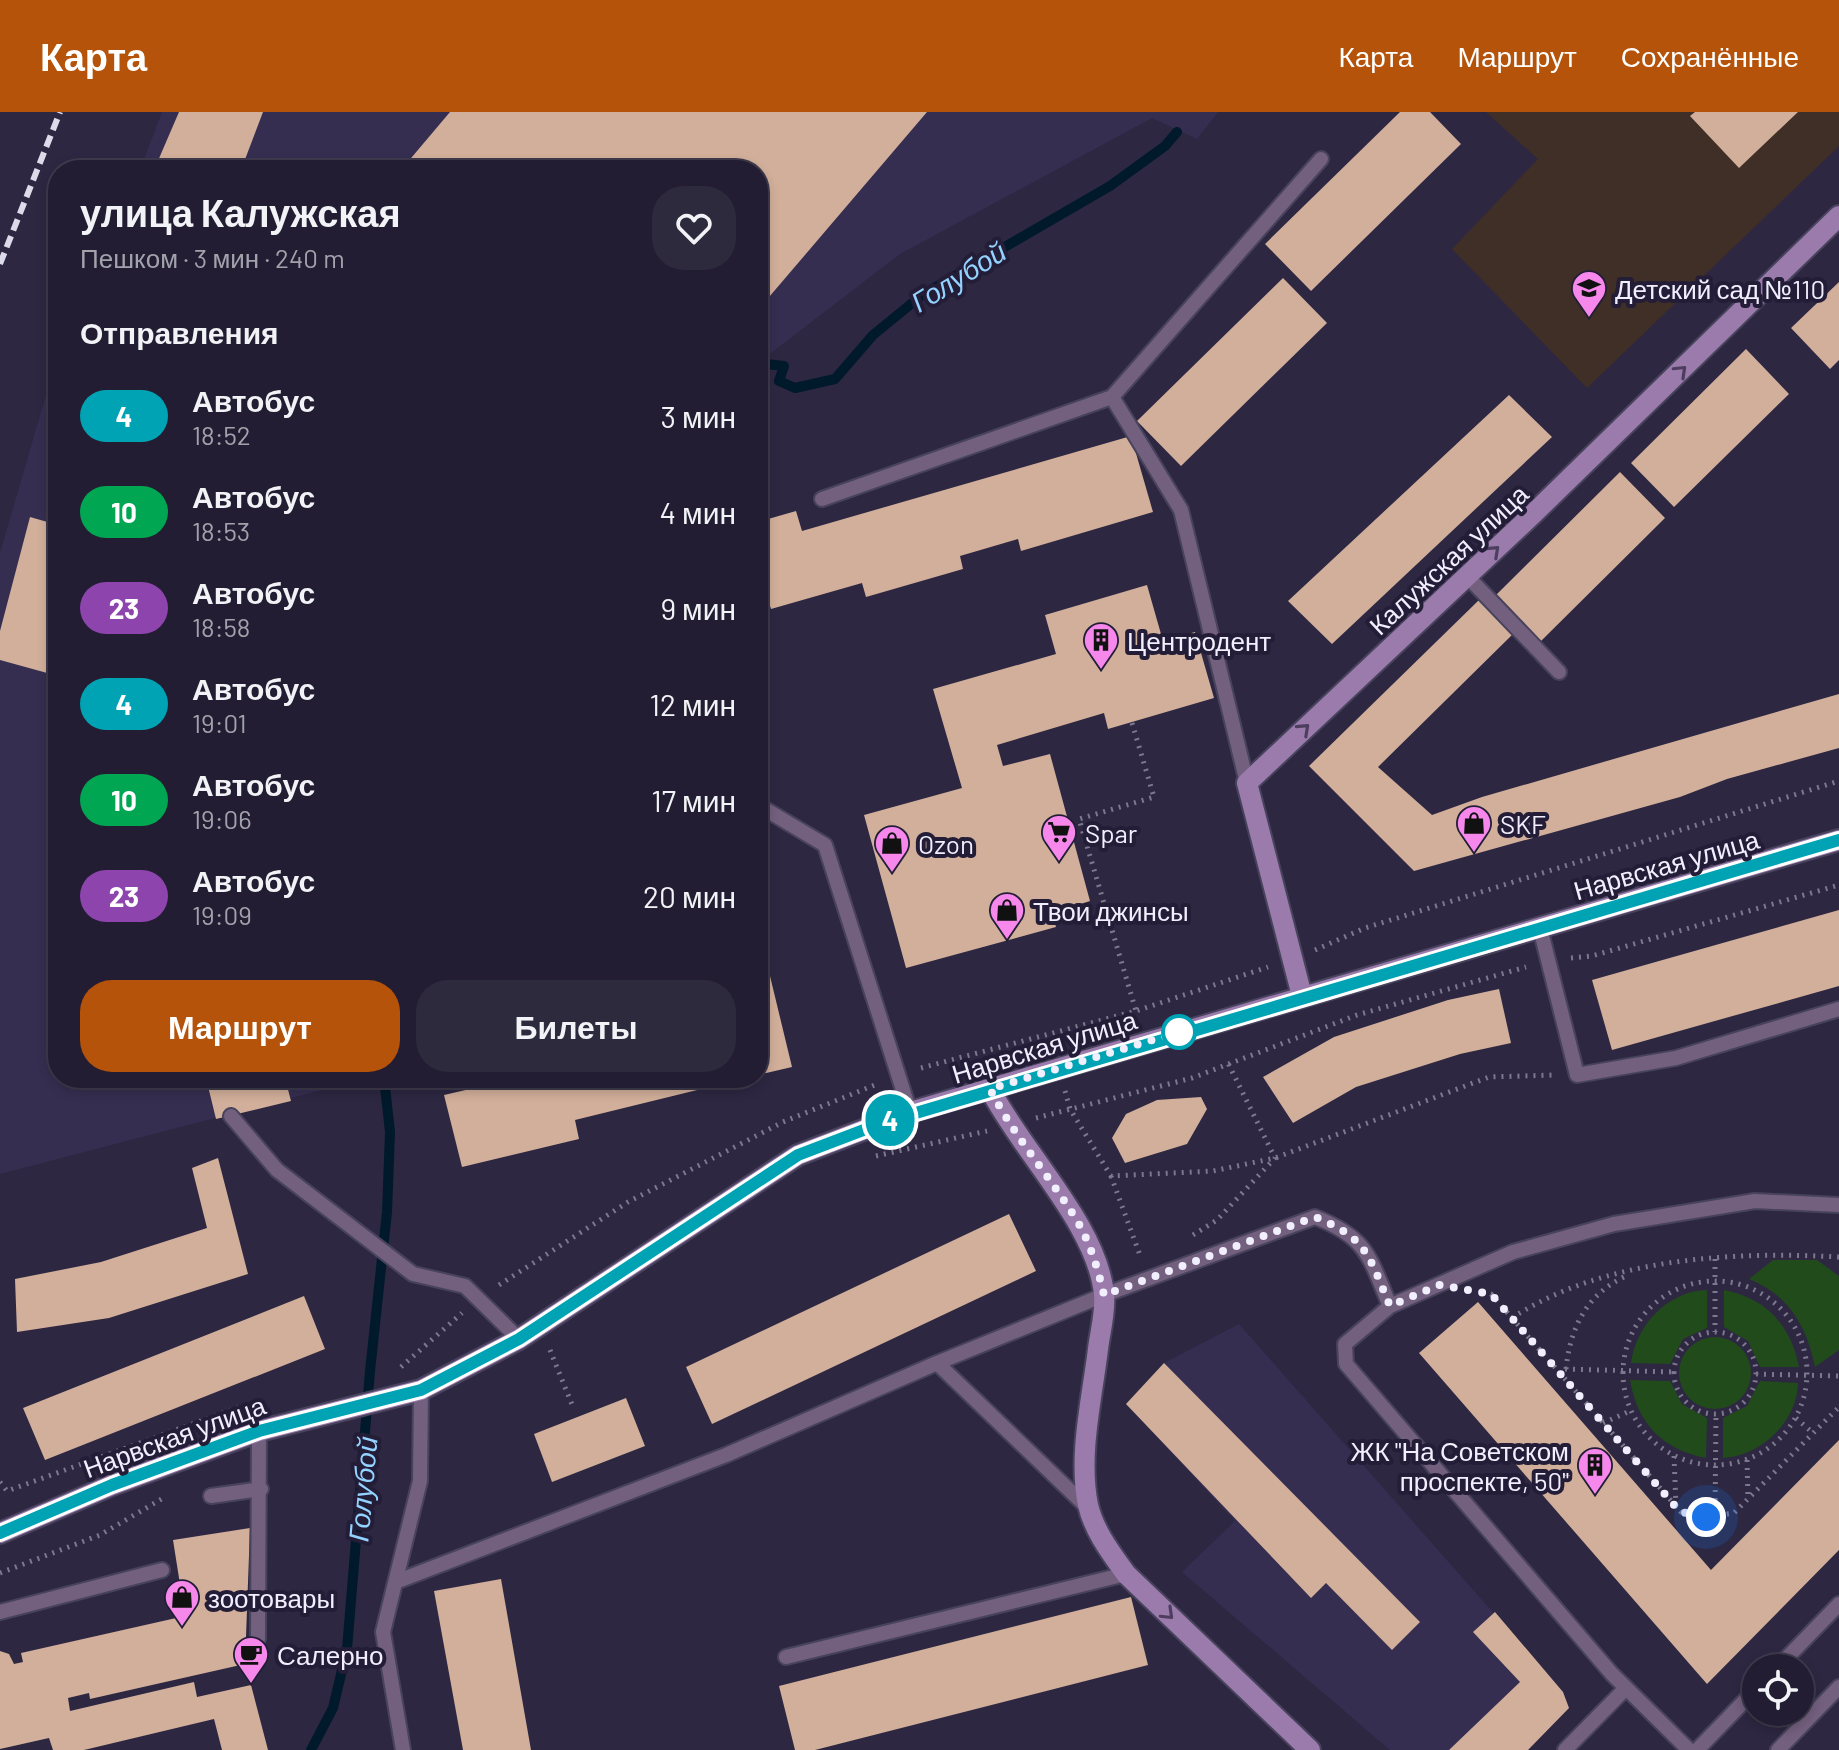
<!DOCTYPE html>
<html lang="ru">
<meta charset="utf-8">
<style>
:root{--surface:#221d32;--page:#2e2a3e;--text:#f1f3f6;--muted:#a2a2ac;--line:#3f3b4d;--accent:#b45309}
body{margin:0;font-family:Barlow,sans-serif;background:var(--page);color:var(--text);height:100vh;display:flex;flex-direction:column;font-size:30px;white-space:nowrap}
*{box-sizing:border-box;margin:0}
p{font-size:26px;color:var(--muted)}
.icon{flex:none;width:44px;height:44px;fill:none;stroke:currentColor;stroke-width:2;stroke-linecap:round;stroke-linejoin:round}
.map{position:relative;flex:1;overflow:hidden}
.details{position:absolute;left:48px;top:48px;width:720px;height:928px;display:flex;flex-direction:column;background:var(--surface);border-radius:32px;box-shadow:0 4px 12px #0003,0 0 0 2px var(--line)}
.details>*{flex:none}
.badge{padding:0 16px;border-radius:26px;font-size:28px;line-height:52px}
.controls{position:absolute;left:1742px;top:1542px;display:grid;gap:16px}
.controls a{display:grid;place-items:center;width:72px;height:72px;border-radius:50%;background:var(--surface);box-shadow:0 4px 12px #0003,0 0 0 2px var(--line);font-size:40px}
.you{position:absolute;width:40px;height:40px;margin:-20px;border:6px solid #fff;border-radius:50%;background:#1a73e8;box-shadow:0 0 0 12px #1a73e833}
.map>.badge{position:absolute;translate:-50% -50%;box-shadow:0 0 0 4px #fff}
h2{padding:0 32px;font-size:30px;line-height:72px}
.round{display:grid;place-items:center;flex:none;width:84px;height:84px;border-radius:32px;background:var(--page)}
.head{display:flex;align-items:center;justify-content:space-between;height:136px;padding:0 32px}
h1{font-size:38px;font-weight:800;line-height:60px}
.cta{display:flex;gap:16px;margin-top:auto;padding:16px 32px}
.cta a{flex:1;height:92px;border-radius:32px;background:var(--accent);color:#fff;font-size:32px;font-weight:800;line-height:92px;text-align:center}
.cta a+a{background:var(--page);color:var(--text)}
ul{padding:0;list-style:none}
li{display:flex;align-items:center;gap:24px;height:96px;padding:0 32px}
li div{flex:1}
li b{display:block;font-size:30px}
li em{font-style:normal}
li .badge{min-width:88px;font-weight:700;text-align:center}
header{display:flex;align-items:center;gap:48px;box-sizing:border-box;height:112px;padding:0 40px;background:var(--accent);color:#fff}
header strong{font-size:38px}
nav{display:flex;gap:44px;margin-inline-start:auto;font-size:28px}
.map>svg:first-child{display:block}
</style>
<header>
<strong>Карта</strong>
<nav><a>Карта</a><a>Маршрут</a><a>Сохранённые</a></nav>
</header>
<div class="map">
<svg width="1839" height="1638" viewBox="0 0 1839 1638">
<rect width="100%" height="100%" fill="#2d2742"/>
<path fill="#362e50" d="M162,0H1218L1197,27L1152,6L900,142L771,241H758V58H140Z
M58,242V966H337V974L0,1062V441Z
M1239,1212L1563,1580L1569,1596L1528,1638H1390L1182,1460L1235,1409L1126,1292L1164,1251Z"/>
<path fill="#402f26" d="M1486,0H1839V34L1587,276L1452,137L1538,47Z"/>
<path fill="#224b1c" d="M1773,1148H1817L1839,1164V1238L1815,1255C1807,1215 1789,1183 1749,1167Z
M1707,1178V1216L1683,1227L1670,1252L1631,1251C1636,1213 1668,1179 1707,1178Z
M1724,1178C1766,1186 1791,1213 1799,1255H1760L1748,1229L1724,1215Z
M1679 1261a36 36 0 1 1 72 0a36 36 0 1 1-72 0Z
M1630,1268L1670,1269L1682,1292L1707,1306L1706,1346C1663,1338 1637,1311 1630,1268Z
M1760,1269L1798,1271C1797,1310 1761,1344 1723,1346V1306L1747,1294Z"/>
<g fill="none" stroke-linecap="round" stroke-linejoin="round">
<path stroke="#001a2b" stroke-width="10" d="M758,251L784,254L779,269L795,276L835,267L873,223L922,183L1110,74L1165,34L1177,20
M311,1638L333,1596L347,1537L370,1259L387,1100L390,1020L384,966"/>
</g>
<path fill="#d1af9a" d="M179,0H263L241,58H154Z
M450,0H927L758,198V58H401Z
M1400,0H1430L1461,32L1311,179L1265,132Z
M1695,0H1798L1739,56L1690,4Z
M1283,166L1327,211L1181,354L1137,309Z
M1839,170V248L1830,257L1791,216Z
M1746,237L1789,282L1674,395L1631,351Z
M1509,283L1552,325L1332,532L1288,489Z
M1131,324L1153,400L1021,439L1018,427L960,444L963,457L866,485L862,471L771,497L758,454V410L796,399L802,419Z
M1620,360L1665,406L1540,530L1495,484Z
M30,405L58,413V564L0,548V519Z
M1147,473L1163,529L1195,520L1214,586L1108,617L1104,601L997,633L1003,654L1050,642L1090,789L1052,801L1056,815L906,856L864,703L962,676L933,577L1056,542L1045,503Z
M1479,488L1513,522L1378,655L1432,703L1482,685L1839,582V636L1727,667L1680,685L1414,759L1309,654Z
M1839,798V874L1612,938L1592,868Z
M770,864L792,955L758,963V867Z
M1499,877L1511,931L1460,942L1356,975L1293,1011L1263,965L1334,925L1448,888Z
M206,966H285L291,989L216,1007Z
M517,966H742V967L575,1008L579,1027L462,1055L444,983Z
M1201,985L1207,997L1187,1032L1125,1051L1112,1026L1126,1002L1157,988Z
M218,1046L248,1162L109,1206L17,1220L15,1167L101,1150L207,1116L192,1056Z
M1009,1102L1036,1159L712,1312L686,1255Z
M304,1184L325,1237L45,1348L23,1296Z
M1478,1190L1711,1458L1839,1328V1438L1707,1572L1419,1241Z
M1164,1251L1420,1510L1392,1538L1326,1471L1311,1486L1126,1292Z
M626,1286L645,1334L552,1370L534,1322Z
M250,1416L245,1552L90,1587L89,1581L68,1586L70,1599L194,1570L197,1585L251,1573L268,1638H222L214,1607L84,1638H53L49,1626L0,1637V1539L9,1542L14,1552L23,1550L21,1541L185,1504L173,1428Z
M501,1467L531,1638H463L434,1479Z
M1131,1485L1148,1553L815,1638H795L779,1574Z
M1495,1500L1563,1580L1569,1596L1528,1638H1449L1520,1570L1473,1520Z"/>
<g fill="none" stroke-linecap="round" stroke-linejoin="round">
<g stroke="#48435c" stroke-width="18">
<path id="lane" d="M822,387L1112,285
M1467,464L1559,560
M1247,671L1181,398L1112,285L1321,47
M758,693L825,733L910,1000
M1540,816L1577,963L1676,946L1839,897
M231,1004L277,1058L413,1162L465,1174L519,1227
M1390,1194L1513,1140L1614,1112L1755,1089L1839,1093
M937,1251L1088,1396
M211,1384L261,1377
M398,1469L726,1343L937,1251L1104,1183L1315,1105C1368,1126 1369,1145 1390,1194L1345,1232L1346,1252L1612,1562L1689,1638
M0,1500L162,1458
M258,1527L259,1319
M786,1545L1126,1462
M1777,1556L1839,1492
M403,1638L383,1520L420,1369L421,1278
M1565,1638L1626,1576
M1697,1638L1756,1577
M1778,1638L1839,1575"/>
</g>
<g stroke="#48435c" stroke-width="24">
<path id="secondary" d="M1302,884L1247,671L1533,402L1839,104
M990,977C1022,1040 1097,1113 1104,1182C1106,1199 1100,1220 1098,1237C1092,1287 1078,1343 1088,1393C1094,1419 1111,1441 1126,1462L1310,1638
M0,1421L112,1373L259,1319L421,1278L519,1227L798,1043L910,1000L1839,728"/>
</g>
<path stroke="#7d788e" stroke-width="5" stroke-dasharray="2 6" stroke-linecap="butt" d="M1132,611L1154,685L1079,707L1136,899
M1315,838L1365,816L1839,669
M1571,846L1592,844L1839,773
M921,956L1136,899L1268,855
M1065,979L1070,997L1111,1064L1213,1059L1275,1046L1489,965L1555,963
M1036,1006L1192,966L1357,903L1526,855
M876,1044L987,1019
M1111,1064L1141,1146
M1193,1123L1217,1108L1275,1046L1228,951
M1715,1147V1220
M1623 1261a92 92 0 1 1 184 0a92 92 0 1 1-184 0Z
M499,1173L628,1090L783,1010L877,972
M1483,1180L1491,1182L1681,1400L1706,1405L1734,1401L1839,1295
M1512,1206C1604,1146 1733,1139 1839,1145
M1674 1261a41 41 0 1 1 82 0a41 41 0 1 1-82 0Z
M550,1238L573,1295
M401,1255L462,1201
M1565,1257L1674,1260
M1566,1257C1570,1217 1586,1183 1624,1165
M1756,1262L1839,1264
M1796,1306L1813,1321
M1603,1311L1630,1299
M1674,1344L1676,1394
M1747,1348L1748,1386
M0,1370L7,1379L245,1293
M1715,1404L1716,1302
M0,1461L100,1423L165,1385"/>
<use href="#lane" stroke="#735f7e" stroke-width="14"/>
<use href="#secondary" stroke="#9b7bac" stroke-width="20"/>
<path stroke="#dddaea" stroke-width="6" stroke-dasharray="12 6" stroke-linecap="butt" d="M0,152L60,0"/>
</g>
<defs><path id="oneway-chevron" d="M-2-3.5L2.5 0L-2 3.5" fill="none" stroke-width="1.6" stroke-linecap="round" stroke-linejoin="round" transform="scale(2)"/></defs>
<g stroke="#4d3e60">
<use href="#oneway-chevron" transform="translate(1681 259) rotate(-44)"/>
<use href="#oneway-chevron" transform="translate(1494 439) rotate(-43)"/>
<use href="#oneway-chevron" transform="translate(1304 617) rotate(-43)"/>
<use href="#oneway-chevron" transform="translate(1168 1502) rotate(44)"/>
</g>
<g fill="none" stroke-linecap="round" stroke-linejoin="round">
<g stroke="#fff" stroke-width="18">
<path id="line" d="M0,1421L112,1373L259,1319L421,1278L519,1227L798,1043L882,1011L1839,728"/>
</g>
<use href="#line" stroke="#00a3b4" stroke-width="12"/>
<path stroke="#f1eefd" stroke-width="8" stroke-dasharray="0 14.4" d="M1179,920L990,977C1014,1024 1048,1062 1076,1107C1090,1130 1098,1157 1104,1183L1315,1105C1368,1126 1369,1145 1390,1194L1439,1173L1491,1182L1676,1395L1681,1400L1706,1405"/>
</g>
<defs>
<g id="school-pin" transform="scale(1.8)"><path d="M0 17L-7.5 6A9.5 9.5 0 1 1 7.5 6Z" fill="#f788eb" stroke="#231d37"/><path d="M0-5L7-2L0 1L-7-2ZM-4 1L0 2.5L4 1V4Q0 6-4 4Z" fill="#111"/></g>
<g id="building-pin" transform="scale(1.8)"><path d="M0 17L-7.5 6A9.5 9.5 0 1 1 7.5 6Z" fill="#f788eb" stroke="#231d37"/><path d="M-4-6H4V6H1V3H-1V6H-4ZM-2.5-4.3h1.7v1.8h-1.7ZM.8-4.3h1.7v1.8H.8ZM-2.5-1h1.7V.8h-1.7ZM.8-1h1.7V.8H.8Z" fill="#111"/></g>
<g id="shop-pin" transform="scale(1.8)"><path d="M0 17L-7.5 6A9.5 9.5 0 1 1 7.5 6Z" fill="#f788eb" stroke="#231d37"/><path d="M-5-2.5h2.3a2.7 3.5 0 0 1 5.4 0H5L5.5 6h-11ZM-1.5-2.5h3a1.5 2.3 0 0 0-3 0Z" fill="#111"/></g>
<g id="supermarket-pin" transform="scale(1.8)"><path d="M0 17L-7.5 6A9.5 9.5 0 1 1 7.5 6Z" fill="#f788eb" stroke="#231d37"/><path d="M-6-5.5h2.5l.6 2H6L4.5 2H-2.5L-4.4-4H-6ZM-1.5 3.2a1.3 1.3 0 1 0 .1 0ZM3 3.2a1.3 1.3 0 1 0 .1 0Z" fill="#111"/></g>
<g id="cafe-pin" transform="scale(1.8)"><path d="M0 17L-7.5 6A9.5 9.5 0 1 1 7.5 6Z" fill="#f788eb" stroke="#231d37"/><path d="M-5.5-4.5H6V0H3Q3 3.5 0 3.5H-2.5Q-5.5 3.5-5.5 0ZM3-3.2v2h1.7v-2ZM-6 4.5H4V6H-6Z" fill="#111"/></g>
</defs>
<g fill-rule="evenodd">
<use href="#school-pin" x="1589" y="176"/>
<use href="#building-pin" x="1101" y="528"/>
<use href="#shop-pin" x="1474" y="711"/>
<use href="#supermarket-pin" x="1059" y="720"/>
<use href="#shop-pin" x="892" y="731"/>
<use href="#shop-pin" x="1007" y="798"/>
<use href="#building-pin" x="1595" y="1353"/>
<use href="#shop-pin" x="182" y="1485"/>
<use href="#cafe-pin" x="251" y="1542"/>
</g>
<circle fill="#fff" stroke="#00a3b4" stroke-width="4" cx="1179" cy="920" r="16"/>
<g text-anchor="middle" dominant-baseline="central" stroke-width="8" stroke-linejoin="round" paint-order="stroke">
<g font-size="26" fill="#f1eefd" stroke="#231d37" text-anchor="start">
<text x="1615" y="176">Детский сад №110</text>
<text x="1127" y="528">Центродент</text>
<text x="1500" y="711">SKF</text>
<text x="1085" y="720">Spar</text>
<text x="918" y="731">Ozon</text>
<text x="1033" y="798">Твои джинсы</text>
<text x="1569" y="1338" text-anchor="end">ЖК "На Советском<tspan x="1569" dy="30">проспекте, 50"</tspan></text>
<text x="208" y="1485">зоотовары</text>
<text x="277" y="1542">Салерно</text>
</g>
<g font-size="26" fill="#f1eefd" stroke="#231d37">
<text transform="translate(1448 447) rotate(-43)">Калужская улица</text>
<text transform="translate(1666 752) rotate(-16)">Нарвская улица</text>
<text transform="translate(1044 934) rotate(-17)">Нарвская улица</text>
<text transform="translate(174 1324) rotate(-20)">Нарвская улица</text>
</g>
<g font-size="28" font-style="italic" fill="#94d2ff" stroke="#231d37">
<text transform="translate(958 164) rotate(-32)">Голубой</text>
<text transform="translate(362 1377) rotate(-85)">Голубой</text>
</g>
</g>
</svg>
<div class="controls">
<a><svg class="icon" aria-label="locate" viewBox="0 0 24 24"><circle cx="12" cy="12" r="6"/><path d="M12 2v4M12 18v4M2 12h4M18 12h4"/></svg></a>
</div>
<div class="you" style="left:1706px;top:1405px"></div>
<b class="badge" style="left:890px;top:1008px;background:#00a3b4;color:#fff">4</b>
<section class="details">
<div class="head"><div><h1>улица Калужская</h1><p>Пешком · 3 мин · 240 m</p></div><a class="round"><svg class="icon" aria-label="heart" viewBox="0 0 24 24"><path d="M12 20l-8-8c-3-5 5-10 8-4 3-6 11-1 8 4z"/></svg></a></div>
<h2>Отправления</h2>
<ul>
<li><span class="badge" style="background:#00a3b4;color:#fff">4</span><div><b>Автобус</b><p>18:52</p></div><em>3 мин</em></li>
<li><span class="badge" style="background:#00a651;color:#fff">10</span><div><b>Автобус</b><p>18:53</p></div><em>4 мин</em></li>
<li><span class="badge" style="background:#8e44ad;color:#fff">23</span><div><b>Автобус</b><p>18:58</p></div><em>9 мин</em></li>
<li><span class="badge" style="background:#00a3b4;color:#fff">4</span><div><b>Автобус</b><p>19:01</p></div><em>12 мин</em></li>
<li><span class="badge" style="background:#00a651;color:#fff">10</span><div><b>Автобус</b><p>19:06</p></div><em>17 мин</em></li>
<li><span class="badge" style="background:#8e44ad;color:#fff">23</span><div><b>Автобус</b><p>19:09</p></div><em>20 мин</em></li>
</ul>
<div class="cta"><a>Маршрут</a><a>Билеты</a></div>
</section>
</div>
